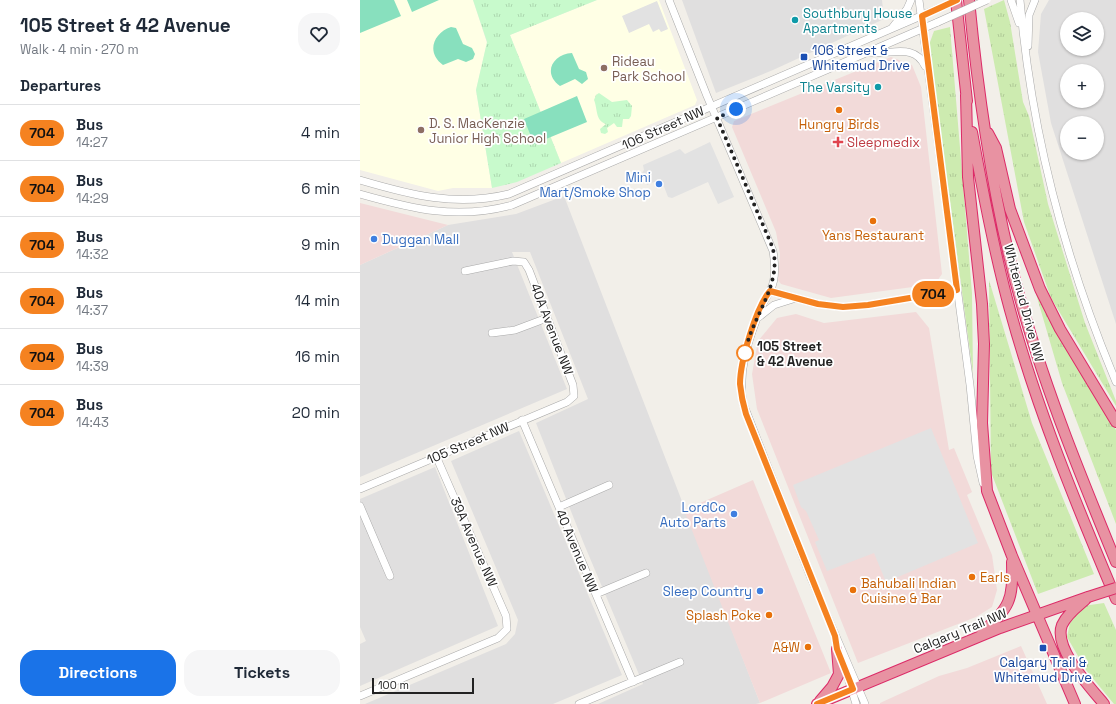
<!DOCTYPE html>
<meta charset="utf-8">
<style>
:root{--surface:#fff;--page:#f6f6f7;--text:#1f2937;--muted:#747a83;--line:#e0e1e3;--accent:#1a73e8}
body{margin:0;font-family:"Space Grotesk",sans-serif;background:var(--page);color:var(--text);height:100vh;display:flex;flex-direction:column;font-size:15px;white-space:nowrap}
*{box-sizing:border-box;margin:0}
p{font-size:13px;color:var(--muted)}
.icon{flex:none;width:22px;height:22px;fill:none;stroke:currentColor;stroke-width:2;stroke-linecap:round;stroke-linejoin:round}
.map{position:relative;flex:1;overflow:hidden}
.panel{display:flex;flex-direction:column;background:var(--surface);width:360px}
.panel>*{flex:none}
.badge{padding:0 8px;border-radius:13px;font-size:14px;line-height:26px}
.tools{position:absolute;left:700px;top:12px;display:grid;gap:8px}
.tools a{display:grid;place-items:center;width:44px;height:44px;border-radius:50%;background:var(--surface);box-shadow:0 1px 3px #0004;font-size:20px}
.scale{position:absolute;left:12px;bottom:10px;width:102px;box-sizing:border-box;padding-left:4px;border:2px solid #222;border-top:0;font-size:11px;line-height:14px;white-space:nowrap;color:#222;-webkit-text-stroke:3px #fff;paint-order:stroke}
.you{position:absolute;width:20px;height:20px;margin:-10px;border:3px solid #fff;border-radius:50%;background:#1a73e8;box-shadow:0 0 0 6px #1a73e833}
.map>.badge{position:absolute;translate:-50% -50%;box-shadow:0 0 0 2px #fff}
h2{padding:0 20px;font-size:15px;line-height:36px}
.round{display:grid;place-items:center;flex:none;width:42px;height:42px;border-radius:16px;background:var(--page)}
.summary{display:flex;align-items:center;justify-content:space-between;height:68px;padding:0 20px}
h1{font-size:19px;font-weight:800;line-height:30px}
.button{display:flex;gap:8px;margin-top:auto;padding:8px 20px}
.button a{flex:1;height:46px;border-radius:16px;background:var(--accent);color:#fff;font-size:16px;font-weight:800;line-height:46px;text-align:center}
.button a+a{background:var(--page);color:var(--text)}
ul{padding:0;list-style:none}
li{display:flex;align-items:center;gap:12px;height:56px;padding:0 20px;border-top:1px solid var(--line)}
li div{flex:1}
li b{display:block;font-size:15px}
li em{font-style:normal}
li .badge{min-width:44px;font-weight:700;text-align:center}
main{display:flex;flex:1;min-height:0}
.map>svg:first-child{display:block}
</style>
<main>
<section class="panel">
<div class="summary"><div><h1>105 Street &amp; 42 Avenue</h1><p>Walk · 4 min · 270 m</p></div><a class="round"><svg class="icon" aria-label="heart" viewBox="0 0 24 24"><path d="M12 20l-8-8c-3-5 5-10 8-4 3-6 11-1 8 4z"/></svg></a></div>
<h2>Departures</h2>
<ul>
<li><span class="badge" style="background:#f58220;color:#111">704</span><div><b>Bus</b><p>14:27</p></div><em>4 min</em></li>
<li><span class="badge" style="background:#f58220;color:#111">704</span><div><b>Bus</b><p>14:29</p></div><em>6 min</em></li>
<li><span class="badge" style="background:#f58220;color:#111">704</span><div><b>Bus</b><p>14:32</p></div><em>9 min</em></li>
<li><span class="badge" style="background:#f58220;color:#111">704</span><div><b>Bus</b><p>14:37</p></div><em>14 min</em></li>
<li><span class="badge" style="background:#f58220;color:#111">704</span><div><b>Bus</b><p>14:39</p></div><em>16 min</em></li>
<li><span class="badge" style="background:#f58220;color:#111">704</span><div><b>Bus</b><p>14:43</p></div><em>20 min</em></li>
</ul>
<div class="button"><a>Directions</a><a>Tickets</a></div>
</section>
<div class="map">
<svg width="756" height="704" viewBox="0 0 756 704">
<defs>
<pattern id="grass-tufts" width="24" height="20" patternUnits="userSpaceOnUse"><rect width="24" height="20" fill="#cdebb0"/><path d="M3 7l-1-3M5 7V3M7 7l1-3M15 17l-1-3M17 17v-4M19 17l1-3" fill="none" stroke="#b0c997"/></pattern>
<pattern id="park-tufts" width="24" height="20" patternUnits="userSpaceOnUse"><rect width="24" height="20" fill="#c8facc"/><path d="M3 7l-1-3M5 7V3M7 7l1-3M15 17l-1-3M17 17v-4M19 17l1-3" fill="none" stroke="#acd6af"/></pattern>
</defs>
<rect width="100%" height="100%" fill="#f2efe9"/>
<path fill="#e0dfdf" fill-rule="evenodd" d="M322,0H522L524,19L413,70L356,93Z
M689,0H756V324L691,123L678,52L681,14ZM707,19H737V49H707ZM707,71H737V101H707ZM707,123H737V153H707Z
M204,196L400,703L396,704H238L283,684L224,544L176,423L228,399L170,252H152L207,389L0,477V265L88,225L156,214Z
M159,431L262,675L193,704H5L146,644L155,634L158,620L91,461Z
M75,467L138,626L0,686V644L6,641L0,627V499Z"/>
<path fill="#f2dad9" d="M531,57L552,65L561,87L582,274L575,284L471,298L421,284L418,280L420,254L416,232L372,127L374,121Z
M0,203L88,225L0,265Z
M556,312L569,328L589,450L594,448L612,492L607,495L632,555L637,590L632,607L616,617L498,663L397,409L392,374L398,341L417,318L436,314L464,323Z
M393,480L471,673L400,703L324,510Z
M661,646L687,704H520V703L579,676L607,668Z"/>
<path fill="#ffffe5" d="M0,0H113L127,43L116,90L132,188H93L78,191L0,170Z
M237,0H299L337,100L335,105L201,163L150,35Z"/>
<path fill="url(#grass-tufts)" d="M644,0L650,22L663,102L669,116L688,204L725,323L756,401V406L691,298L664,222L624,9Z
M590,27L612,293L613,374L569,45L574,31Z
M629,280L672,423L734,574L678,594L631,472Z
M676,294L756,430V524L702,383Z
M744,603L756,630V704H754L726,670L707,637L710,623L723,606Z"/>
<path fill="url(#park-tufts)" d="M113,0H237L150,35L201,163L157,182L132,188L116,90L127,42Z
M239,93L252,102L267,100L272,106L271,116L269,119H263L262,127H257L254,123L247,128L248,132L245,134L241,133L240,129L246,124C235,120 238,110 234,100L236,95Z"/>
<path fill="#88e0be" d="M0,0H34L41,16L0,33Z
M47,0H79L52,12Z
M91,27L96,28L103,44L112,48L115,54L113,59L106,62L98,59L83,65C66,53 73,33 91,27Z
M212,53L219,69L226,72L228,79L222,84L215,79L200,86C182,73 193,54 212,53Z
M217,96L227,122L174,144L164,119Z"/>
<path fill="#e2e2e2" d="M297,1L308,29L301,32L299,29L293,32L289,24L269,33L262,16Z
M350,142L374,197L358,204L348,182L312,198L308,197L301,179L287,185L282,173L284,170L283,165L320,149L325,154Z
M571,428L618,543L526,582L514,553L467,571L455,542L459,540L446,511L441,507L433,485Z"/>
<g fill="none" stroke-linecap="round" stroke-linejoin="round">
<g stroke="#a9a9a9" stroke-width="8">
<path id="minor" d="M309,0L347,96L413,251C415,263 416,280 410,291C406,297 403,303 400,310C388,341 378,369 383,403L451,578L505,704
M559,0L610,385L617,456L623,483
M651,0L659,23
M660,0C671,132 705,260 756,382
M532,28L547,9L551,0
M668,46L669,15L675,0
M509,52C530,56 554,42 565,66
M0,180C51,195 96,207 149,194L577,9
M0,194C53,209 97,220 152,205L578,22
M410,291L458,304L483,307L508,305L597,290
M399,317L414,305L433,299
M132,333L155,330L187,318
M162,420L273,682
M0,489L207,402L214,396L213,385L169,270L164,262L153,261L105,271
M0,506L30,576
M199,507L249,485
M236,594L286,573
M486,671L496,704
M0,696L138,638L147,629L146,616L76,456
M219,704L320,662"/>
</g>
<g stroke="#dc2a67" stroke-width="12">
<path id="highway" d="M596,0L607,101
M609,0C619,104 634,209 663,309C688,396 722,479 756,562
M606,95L608,177L622,304L624,344L622,423L627,491L652,556L715,704
M612,132C623,192 634,251 650,310C677,409 716,504 756,599
M628,133L636,148L650,209L680,289L700,329L756,422
M725,600C717,607 707,614 702,625C693,648 730,687 744,704
M622,633C650,606 653,602 652,562
M460,701L472,687L479,674L477,649
M457,704L640,628L728,597"/>
</g>
<use href="#minor" stroke="#fff" stroke-width="7"/>
<use href="#highway" stroke="#e892a2" stroke-width="10"/>
<g stroke="#a9a9a9" stroke-width="8" stroke-linecap="butt">
<path id="minor-bridge" d="M577,9L597,0
M578,22L627,0"/>
</g>
<g stroke="#dc2a67" stroke-width="12" stroke-linecap="butt">
<path id="highway-bridge" d="M728,597L756,588"/>
</g>
<use href="#minor-bridge" stroke="#fff" stroke-width="7"/>
<use href="#highway-bridge" stroke="#e892a2" stroke-width="10"/>
</g>
<g fill="none" stroke-linecap="round" stroke-linejoin="round">
<g stroke="#fff" stroke-width="9">
<path id="line" d="M457,704L493,689L477,649L475,636L386,414C383,404 381,394 380,384C380,362 396,307 410,291L458,304L483,307L508,305L597,290L562,16L597,0"/>
</g>
<use href="#line" stroke="#f58220" stroke-width="6"/>
<path stroke="#222" stroke-width="4" stroke-dasharray="0 7.2" d="M376,109L357,118L412,246C424,284 391,317 385,353"/>
</g>
<g fill="#0f9aa8" stroke="#fff" stroke-width="1.5">
<circle cx="435" cy="20" r="4"/>
<circle cx="518" cy="87" r="4"/>
</g>
<g fill="#1a4fb4" stroke="#fff" stroke-width="1.5">
<rect x="440" y="53" width="8" height="8" rx="2"/>
<rect x="679" y="644" width="8" height="8" rx="2"/>
</g>
<g fill="#8d6e63" stroke="#fff" stroke-width="1.5">
<circle cx="244" cy="68" r="4"/>
<circle cx="61" cy="130" r="4"/>
</g>
<g fill="#e8710a" stroke="#fff" stroke-width="1.5">
<circle cx="479" cy="110" r="4"/>
<circle cx="513" cy="221" r="4"/>
<circle cx="612" cy="577" r="4"/>
<circle cx="493" cy="590" r="4"/>
<circle cx="409" cy="615" r="4"/>
<circle cx="448" cy="647" r="4"/>
</g>
<path fill="#e0444e" stroke="#fff" stroke-width="1.5" d="M476 136h4v4h4v4h-4v4h-4v-4h-4v-4h4z"/>
<g fill="#3f7fe0" stroke="#fff" stroke-width="1.5">
<circle cx="299" cy="184" r="4"/>
<circle cx="14" cy="239" r="4"/>
<circle cx="374" cy="514" r="4"/>
<circle cx="400" cy="591" r="4"/>
</g>
<circle fill="#fff" stroke="#f58220" stroke-width="2" cx="385" cy="353" r="8"/>
<g text-anchor="middle" dominant-baseline="central" stroke-width="3.5" stroke-linejoin="round" paint-order="stroke">
<g font-size="13" fill="#0d838f" stroke="#fff" text-anchor="start">
<text x="443" y="13">Southbury House<tspan x="443" dy="15">Apartments</tspan></text>
<text x="510" y="87" text-anchor="end">The Varsity</text>
</g>
<g font-size="13" fill="#164399" stroke="#fff" text-anchor="start">
<text x="452" y="50">106 Street &amp;<tspan x="452" dy="15">Whitemud Drive</tspan></text>
<text x="683" y="662" text-anchor="middle">Calgary Trail &amp;<tspan x="683" dy="15">Whitemud Drive</tspan></text>
</g>
<g font-size="13" fill="#785e54" stroke="#fff" text-anchor="start">
<text x="252" y="61">Rideau<tspan x="252" dy="15">Park School</tspan></text>
<text x="69" y="123">D. S. MacKenzie<tspan x="69" dy="15">Junior High School</tspan></text>
</g>
<g font-size="13" fill="#c56008" stroke="#fff">
<text x="479" y="124">Hungry Birds</text>
<text x="513" y="235">Yans Restaurant</text>
<text x="620" y="577" text-anchor="start">Earls</text>
<text x="501" y="583" text-anchor="start">Bahubali Indian<tspan x="501" dy="15">Cuisine &amp; Bar</tspan></text>
<text x="401" y="615" text-anchor="end">Splash Poke</text>
<text x="440" y="647" text-anchor="end">A&amp;W</text>
</g>
<g font-size="13" fill="#222" stroke="#fff">
<text transform="translate(303 128) rotate(-24)">106 Street NW</text>
<text transform="translate(664 303) rotate(75)">Whitemud Drive NW</text>
<text transform="translate(192 329) rotate(69)">40A Avenue NW</text>
<text transform="translate(108 443) rotate(-23)">105 Street NW</text>
<text transform="translate(114 542) rotate(66)">39A Avenue NW</text>
<text transform="translate(217 551) rotate(67)">40 Avenue NW</text>
<text transform="translate(600 631) rotate(-22)">Calgary Trail NW</text>
</g>
<g font-size="13" fill="#be3a42" stroke="#fff" text-anchor="start">
<text x="487" y="142">Sleepmedix</text>
</g>
<g font-size="13" fill="#366cbe" stroke="#fff" text-anchor="end">
<text x="291" y="177">Mini<tspan x="291" dy="15">Mart/Smoke Shop</tspan></text>
<text x="22" y="239" text-anchor="start">Duggan Mall</text>
<text x="366" y="507">LordCo<tspan x="366" dy="15">Auto Parts</tspan></text>
<text x="392" y="591">Sleep Country</text>
</g>
<g font-size="13" font-weight="bold" fill="#222" stroke="#fff" text-anchor="start">
<text x="397" y="346">105 Street<tspan x="397" dy="15">&amp; 42 Avenue</tspan></text>
</g>
</g>
</svg>
<div class="tools">
<a><svg class="icon" aria-label="layers" viewBox="0 0 24 24"><path d="M12 4l9 5-9 5-9-5zM3 14l9 5 9-5"/></svg></a>
<a>+</a>
<a>−</a>
</div>
<div class="scale">100 m</div>
<div class="you" style="left:376px;top:109px"></div>
<b class="badge" style="left:573px;top:294px;background:#f58220;color:#111">704</b>
</div>
</main>
